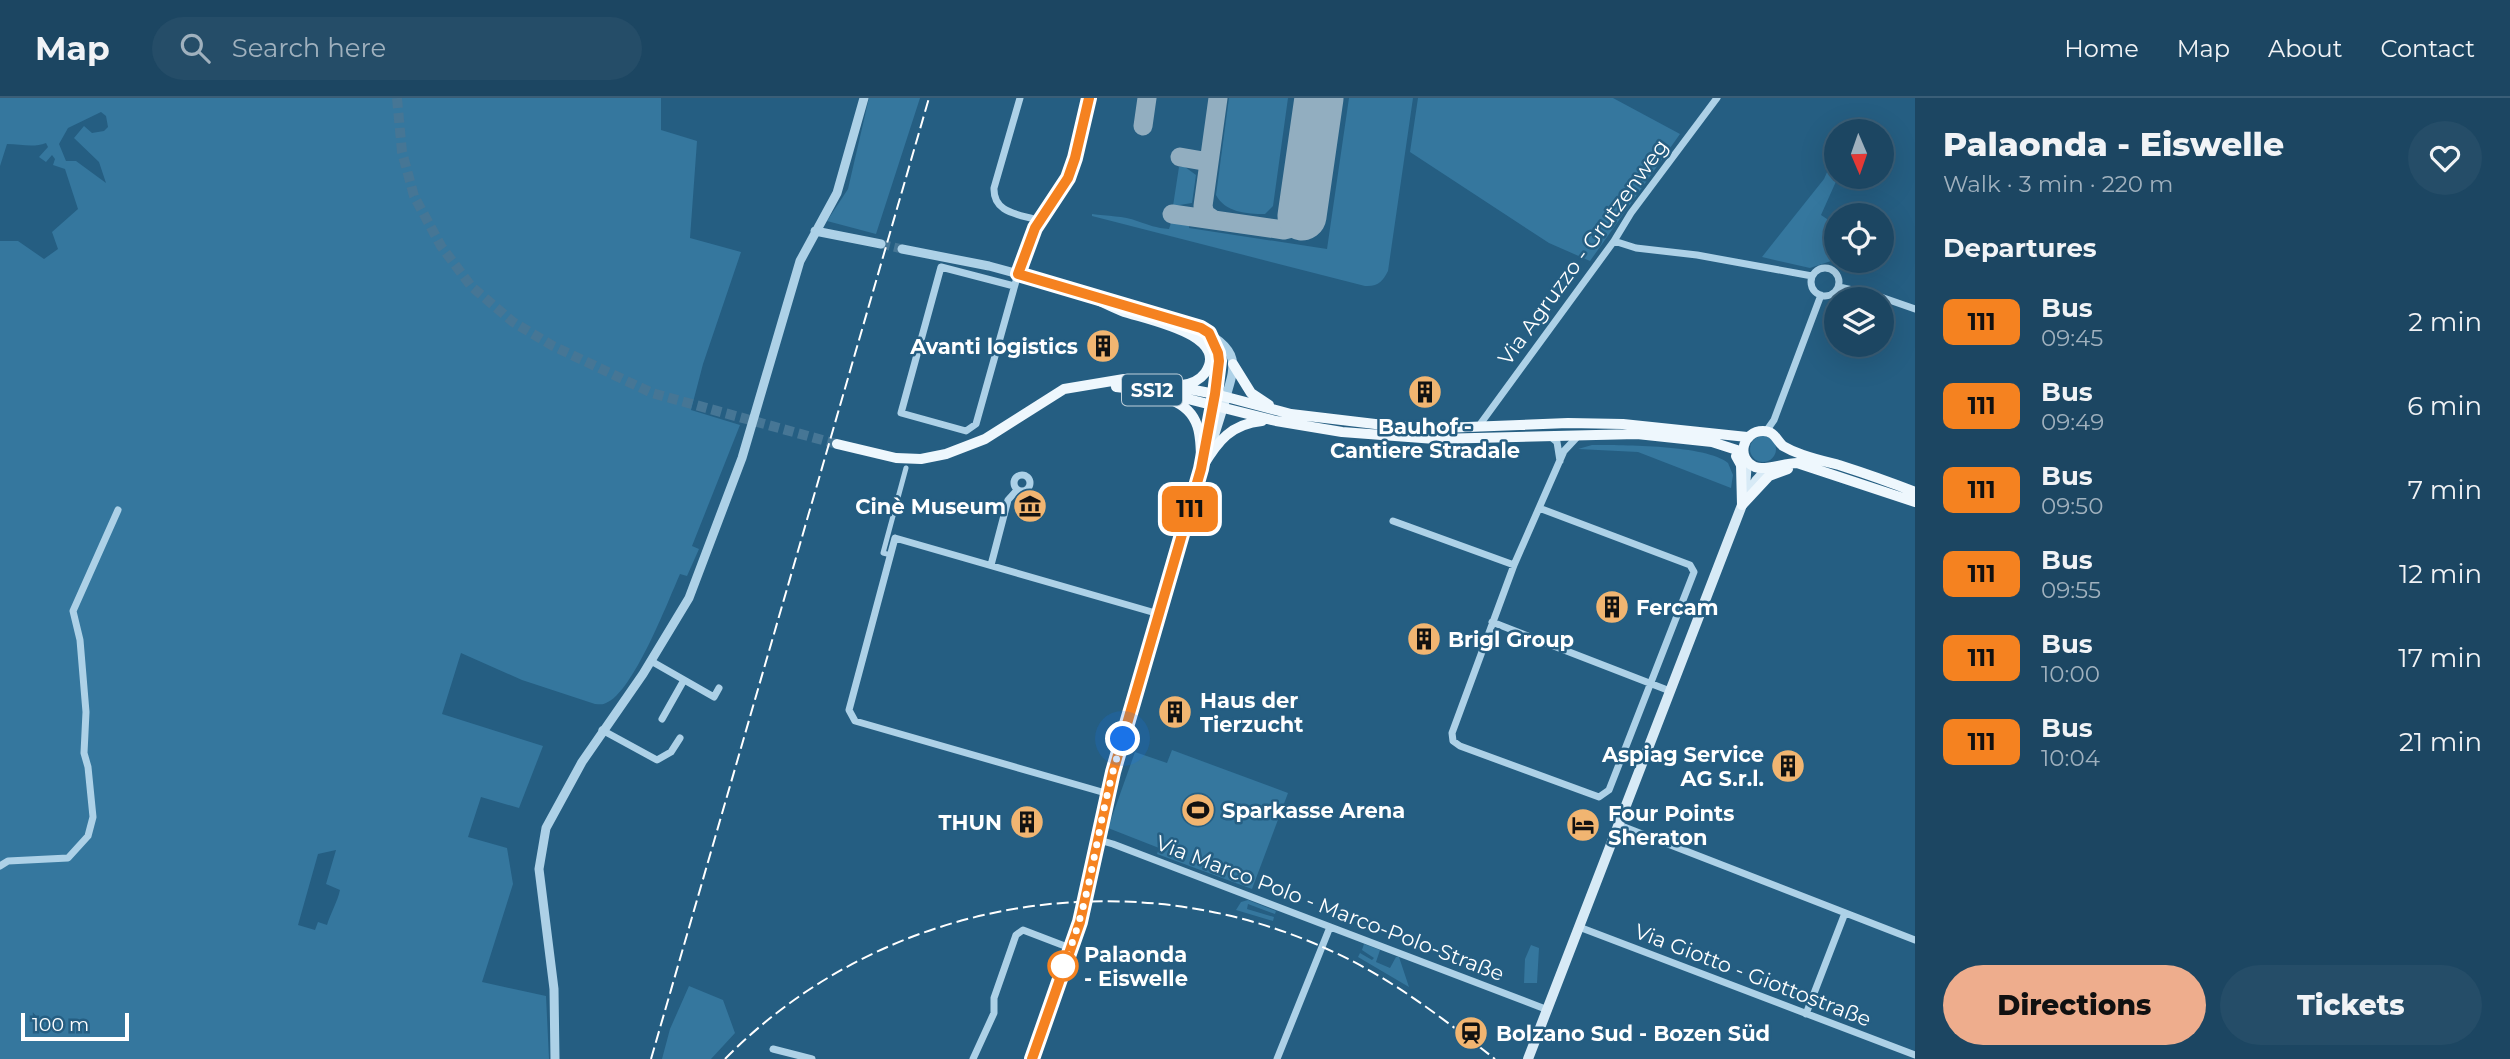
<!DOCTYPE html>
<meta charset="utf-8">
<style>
:root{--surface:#1c4662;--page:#254d68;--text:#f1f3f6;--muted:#a0b1be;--line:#3a5e77;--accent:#eead8d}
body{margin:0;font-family:Montserrat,sans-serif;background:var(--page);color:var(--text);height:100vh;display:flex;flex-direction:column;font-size:26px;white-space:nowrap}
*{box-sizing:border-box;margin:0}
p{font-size:23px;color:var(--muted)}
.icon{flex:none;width:38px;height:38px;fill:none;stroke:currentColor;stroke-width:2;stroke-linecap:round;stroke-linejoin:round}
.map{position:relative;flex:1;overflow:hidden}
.panel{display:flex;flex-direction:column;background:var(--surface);width:595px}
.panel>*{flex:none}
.badge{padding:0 14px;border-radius:10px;font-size:24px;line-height:46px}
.needle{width:46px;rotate:178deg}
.buttons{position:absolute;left:1824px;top:21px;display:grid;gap:14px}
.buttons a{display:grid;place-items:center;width:70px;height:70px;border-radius:50%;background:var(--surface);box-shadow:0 7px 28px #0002,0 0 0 2px var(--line);font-size:35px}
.scale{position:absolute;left:21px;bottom:18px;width:108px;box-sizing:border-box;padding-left:7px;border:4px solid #fff;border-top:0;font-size:19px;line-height:24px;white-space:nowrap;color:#fff;-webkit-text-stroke:5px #255e82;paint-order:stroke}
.you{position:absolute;width:35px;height:35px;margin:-18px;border:5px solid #fff;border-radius:50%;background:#1a73e8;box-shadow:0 0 0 10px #1a73e833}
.map>.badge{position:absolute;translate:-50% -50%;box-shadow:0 0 0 4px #fff}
h2{padding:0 28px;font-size:26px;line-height:63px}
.round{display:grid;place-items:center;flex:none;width:74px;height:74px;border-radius:37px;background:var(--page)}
.headline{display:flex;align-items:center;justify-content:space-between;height:119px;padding:0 28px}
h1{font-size:33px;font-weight:800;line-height:52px}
.cta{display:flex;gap:14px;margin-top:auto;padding:14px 28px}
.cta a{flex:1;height:80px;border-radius:42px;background:var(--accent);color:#111;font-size:28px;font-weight:800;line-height:80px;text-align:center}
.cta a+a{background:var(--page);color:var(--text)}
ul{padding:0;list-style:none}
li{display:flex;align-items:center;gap:21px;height:84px;padding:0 28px}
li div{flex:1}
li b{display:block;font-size:26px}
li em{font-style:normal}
li .badge{min-width:77px;font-weight:700;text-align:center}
header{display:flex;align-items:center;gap:42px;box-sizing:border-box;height:98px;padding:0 35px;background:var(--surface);border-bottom:2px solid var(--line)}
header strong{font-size:33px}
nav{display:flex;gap:38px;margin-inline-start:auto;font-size:24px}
.search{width:490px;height:63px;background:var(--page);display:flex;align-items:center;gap:18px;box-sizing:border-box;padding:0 24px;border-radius:38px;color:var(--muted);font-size:26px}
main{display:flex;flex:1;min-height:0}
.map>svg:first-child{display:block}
</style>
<header>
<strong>Map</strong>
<div class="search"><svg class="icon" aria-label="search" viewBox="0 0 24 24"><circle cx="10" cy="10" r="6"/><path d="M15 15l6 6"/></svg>Search here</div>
<nav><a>Home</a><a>Map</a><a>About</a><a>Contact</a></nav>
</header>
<main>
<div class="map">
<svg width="1915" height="961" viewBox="0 0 1915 961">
<rect width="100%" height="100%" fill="#255e82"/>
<path fill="#35779e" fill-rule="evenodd" d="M0,0H661V32L697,43L690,140L741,154L703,266L691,312L740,327L692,448L699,451L687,478L680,476C668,503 633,595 606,605C603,607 599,606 595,606L522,582L461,555L442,616L543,648L519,710L481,699L468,739L507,750L513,786L482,884L546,898L549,961H0V143H18L44,161L58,151L52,134L78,111L65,71L53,67L55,61L52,57L46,64L39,59L48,49L46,45C33,50 21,46 7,46L0,68ZM101,14L106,18L108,29L104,33L92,35L84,28L74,40L99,64L106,85L76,63H66L59,46L68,30ZM336,752L326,786L340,792C337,805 331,814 327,827L318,824L315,832L298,827L318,756Z
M869,0H920L876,136L827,123L848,91Z
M1229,0H1288L1273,108L1265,116C1246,116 1225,114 1216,97Z
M1349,0H1413L1388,173C1383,183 1378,189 1365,188L1092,118V116C1107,118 1124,118 1137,123C1149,127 1156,130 1169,131L1171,125L1189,127V130L1327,151Z
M1418,0H1613L1680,36L1590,163L1549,145L1410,54Z
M1836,54V79H1838L1821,117L1836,127L1834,162L1810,170L1762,159L1824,81Z
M1179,69H1185L1196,77L1192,105L1173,108Z
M1750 351a13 13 0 1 1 26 0a13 13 0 1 1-26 0Z
M1592,347C1622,347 1707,347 1728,365L1733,377L1731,390L1638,354L1578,351Z
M1172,652L1288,695L1252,791L1157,756L1159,750L1108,730L1135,654L1167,665Z
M1248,802L1276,813L1275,816L1248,806L1247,811L1274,819L1273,823L1236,812L1241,804Z
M1364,846L1380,852L1376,864L1390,870L1396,859H1399L1409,889L1358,859L1360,855L1372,862L1374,860L1362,852Z
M1531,847L1539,850L1537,885H1524L1525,861Z
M689,888L723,902L735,935L711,961H662L670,931Z"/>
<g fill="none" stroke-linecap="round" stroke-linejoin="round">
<path stroke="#92aec0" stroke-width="19" d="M1143,28L1147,0
M1180,59L1209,64
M1172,116L1284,132L1296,129L1302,118
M1214,122L1205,116L1203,108L1218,0"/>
<path stroke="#92aec0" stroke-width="49" d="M1302,118L1319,0"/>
<path stroke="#467695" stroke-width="9" stroke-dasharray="9 4.5" stroke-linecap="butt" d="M881,146L902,151"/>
<path stroke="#467695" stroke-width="10" stroke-dasharray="10 5" stroke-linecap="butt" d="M397,0L402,54L414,98L441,148L471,188L513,224L553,248L652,295L837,346"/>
<path stroke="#add1e7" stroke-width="5" d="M891,457L883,455L906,370"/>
<path stroke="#add1e7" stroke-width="7" d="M1020,0L994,90C993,116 1020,116 1040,123
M1614,143L1636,150L1697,157L1812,178
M1811 184a14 14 0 1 1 28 0a14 14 0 1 1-28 0Z
M1014,188L941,169L901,315L966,333L976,326L1018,176L1036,130L1068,80L1075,60L1089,0
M1839,189L1875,197L1915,211
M1481,329V325L1614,143L1631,115L1717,0
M1767,332L1774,322L1821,197
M1551,339L1557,344L1560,363
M1014 385a8 8 0 1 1 16 0a8 8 0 1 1-16 0Z
M1539,410L1690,467L1694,474L1609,692L1599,699L1460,648L1453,643L1452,635L1514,467L1564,353L1578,338
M1393,423L1514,467
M991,467L1008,402L1017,392
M1492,524L1670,593
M651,563L714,599L719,590
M662,621L684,582
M602,632L657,662L671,654L680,640
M1109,696L855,623L849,612L895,440L1159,516
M1619,727L1915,842
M1099,742L1113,746L1548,912
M0,768L8,763L68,760L88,738L93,719L88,669L84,655L86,614L80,542L73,513L118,412
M1579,829L1915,957
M1806,916L1845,815
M773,951L812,961
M973,961L994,915V900L1016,837L1023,832L1070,850
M1277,961L1330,829"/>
<path stroke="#add1e7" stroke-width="9" d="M815,133L881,146
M902,151L989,168L1084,194
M1100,199C1132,209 1223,226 1232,261C1235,273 1229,287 1226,299
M1210,236L1219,263L1215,296
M555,961L554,891L539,771L546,730L582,664L643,576L689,500L742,360L800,163L837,95L864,0"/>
<path stroke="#d7eaf6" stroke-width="10" d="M1211,347L1226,299
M1745,390L1747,363
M1032,961L1080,824L1113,674L1201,371L1214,301
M1528,961L1742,407L1756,383L1768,370"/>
<path stroke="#eef7fd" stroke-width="10" d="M1077,192C1092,199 1107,207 1122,213C1143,221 1232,236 1205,275C1199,283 1191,286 1182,287
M1233,266L1251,295L1269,307
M1116,289L1160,294L1276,323L1342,334L1435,341L1637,336L1712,344L1743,354
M1171,302C1203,314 1201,342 1201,371
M837,346L896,360L921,361L946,356L985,341L1064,291L1124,281L1147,283L1215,296L1291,316L1392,328L1442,330L1568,325L1623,326L1747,339
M1736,358L1741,367L1742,407
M1203,368C1218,343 1231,326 1262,323
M1915,394C1890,384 1864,375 1839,367C1827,364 1814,361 1803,357C1797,355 1788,351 1783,348C1776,342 1775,333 1763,333C1743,333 1735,360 1755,369C1765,373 1784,365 1797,365L1915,404
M1742,407L1769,378L1788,371"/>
<path stroke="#fff" stroke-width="2" stroke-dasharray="12 5" stroke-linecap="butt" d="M651,961L929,0
M725,961C881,802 1125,759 1327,851C1389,878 1442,920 1495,961"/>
</g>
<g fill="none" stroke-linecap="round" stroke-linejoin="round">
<g stroke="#fff" stroke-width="16">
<path id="line" d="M1032,961L1080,824L1113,674L1201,371L1215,296L1219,263L1218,255L1209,235L1201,230L1018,176L1035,130L1068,80L1075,60L1089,0"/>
</g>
<use href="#line" stroke="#f58220" stroke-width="10"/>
<path stroke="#fff" stroke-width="7" stroke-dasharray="0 12.6" d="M1063,868C1094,799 1097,714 1123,641"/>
</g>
<defs>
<g id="building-disc" transform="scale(1.75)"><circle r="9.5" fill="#f1b571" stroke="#255e82"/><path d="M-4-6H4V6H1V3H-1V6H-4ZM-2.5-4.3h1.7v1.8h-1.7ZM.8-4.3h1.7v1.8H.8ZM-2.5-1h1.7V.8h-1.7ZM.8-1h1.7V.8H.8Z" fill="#111"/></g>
<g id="museum-disc" transform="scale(1.75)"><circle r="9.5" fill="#f1b571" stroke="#255e82"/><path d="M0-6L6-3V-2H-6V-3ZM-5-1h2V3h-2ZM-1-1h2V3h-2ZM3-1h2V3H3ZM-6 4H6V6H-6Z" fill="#111"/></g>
<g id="stadium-disc" transform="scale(1.75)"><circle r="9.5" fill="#f1b571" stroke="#255e82"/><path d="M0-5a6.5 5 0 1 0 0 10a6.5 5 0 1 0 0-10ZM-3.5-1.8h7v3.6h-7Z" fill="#111"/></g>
<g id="hotel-disc" transform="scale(1.75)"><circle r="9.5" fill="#f1b571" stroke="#255e82"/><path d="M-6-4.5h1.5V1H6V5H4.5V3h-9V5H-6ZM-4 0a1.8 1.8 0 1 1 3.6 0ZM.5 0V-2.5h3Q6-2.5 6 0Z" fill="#111"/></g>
<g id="station-disc" transform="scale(1.75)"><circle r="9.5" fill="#f1b571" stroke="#255e82"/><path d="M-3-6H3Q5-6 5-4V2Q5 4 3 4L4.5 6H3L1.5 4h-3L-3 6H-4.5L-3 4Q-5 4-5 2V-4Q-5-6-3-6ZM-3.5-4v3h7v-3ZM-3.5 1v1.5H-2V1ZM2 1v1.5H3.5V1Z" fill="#111"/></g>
</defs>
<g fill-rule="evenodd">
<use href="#building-disc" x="1103" y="248"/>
<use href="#building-disc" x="1425" y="294"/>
<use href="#museum-disc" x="1030" y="408"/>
<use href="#building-disc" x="1612" y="509"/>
<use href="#building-disc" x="1424" y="541"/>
<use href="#building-disc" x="1175" y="614"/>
<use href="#building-disc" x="1788" y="668"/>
<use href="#stadium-disc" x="1198" y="712"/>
<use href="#building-disc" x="1027" y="724"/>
<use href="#hotel-disc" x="1583" y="727"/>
<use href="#station-disc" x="1471" y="935"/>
</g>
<circle fill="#fff" stroke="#f58220" stroke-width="3.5" cx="1063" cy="868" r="14"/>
<g text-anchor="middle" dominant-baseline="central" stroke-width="5" stroke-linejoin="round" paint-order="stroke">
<rect fill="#255e82" stroke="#becfda" stroke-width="2" x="1122" y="276.5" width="60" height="31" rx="5"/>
<g font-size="19" font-weight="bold" fill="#fff">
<text x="1152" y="292">SS12</text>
</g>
<g font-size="21" fill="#fff" stroke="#255e82">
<text transform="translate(1583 154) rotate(-54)">Via Agruzzo - Grutzenweg</text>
<text transform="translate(1330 810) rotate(21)">Via Marco Polo - Marco-Polo-Straße</text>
<text transform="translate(1753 877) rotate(21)">Via Giotto - Giottostraße</text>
</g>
<g font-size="21" font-weight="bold" fill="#fff" stroke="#255e82" text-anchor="start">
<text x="1078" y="248" text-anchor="end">Avanti logistics</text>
<text x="1425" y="328" text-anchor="middle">Bauhof -<tspan x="1425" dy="24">Cantiere Stradale</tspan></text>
<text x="1006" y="408" text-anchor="end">Cinè Museum</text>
<text x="1636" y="509">Fercam</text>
<text x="1448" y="541">Brigl Group</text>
<text x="1200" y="602">Haus der<tspan x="1200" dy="24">Tierzucht</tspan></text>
<text x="1764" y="656" text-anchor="end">Aspiag Service<tspan x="1764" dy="24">AG S.r.l.</tspan></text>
<text x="1222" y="712">Sparkasse Arena</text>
<text x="1608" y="715">Four Points<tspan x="1608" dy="24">Sheraton</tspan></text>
<text x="1002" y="724" text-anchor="end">THUN</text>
<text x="1496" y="935">Bolzano Sud - Bozen Süd</text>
</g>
<g font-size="21" font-weight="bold" fill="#fff" stroke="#255e82" text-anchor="start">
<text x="1084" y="856">Palaonda<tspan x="1084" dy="24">- Eiswelle</tspan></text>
</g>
</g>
</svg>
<div class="buttons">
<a><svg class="needle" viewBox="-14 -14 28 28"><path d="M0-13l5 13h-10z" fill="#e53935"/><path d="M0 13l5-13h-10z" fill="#a0b1be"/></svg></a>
<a><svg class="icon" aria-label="locate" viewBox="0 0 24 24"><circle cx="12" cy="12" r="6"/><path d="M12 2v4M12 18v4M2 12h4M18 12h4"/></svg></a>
<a><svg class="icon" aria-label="layers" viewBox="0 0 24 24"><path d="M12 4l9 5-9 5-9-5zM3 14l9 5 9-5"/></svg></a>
</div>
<div class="scale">100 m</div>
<div class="you" style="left:1123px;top:641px"></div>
<b class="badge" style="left:1190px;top:411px;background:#f58220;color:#111">111</b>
</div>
<section class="panel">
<div class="headline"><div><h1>Palaonda - Eiswelle</h1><p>Walk · 3 min · 220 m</p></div><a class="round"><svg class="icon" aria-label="heart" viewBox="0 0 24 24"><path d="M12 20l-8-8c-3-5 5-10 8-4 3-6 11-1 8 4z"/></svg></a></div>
<h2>Departures</h2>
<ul>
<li><span class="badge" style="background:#f58220;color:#111">111</span><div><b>Bus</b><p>09:45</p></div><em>2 min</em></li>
<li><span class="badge" style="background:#f58220;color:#111">111</span><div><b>Bus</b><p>09:49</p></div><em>6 min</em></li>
<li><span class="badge" style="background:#f58220;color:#111">111</span><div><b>Bus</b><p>09:50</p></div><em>7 min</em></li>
<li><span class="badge" style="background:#f58220;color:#111">111</span><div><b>Bus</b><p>09:55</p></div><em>12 min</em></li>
<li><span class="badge" style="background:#f58220;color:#111">111</span><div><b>Bus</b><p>10:00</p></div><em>17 min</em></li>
<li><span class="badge" style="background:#f58220;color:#111">111</span><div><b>Bus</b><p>10:04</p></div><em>21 min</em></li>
</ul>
<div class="cta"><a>Directions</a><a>Tickets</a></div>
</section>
</main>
